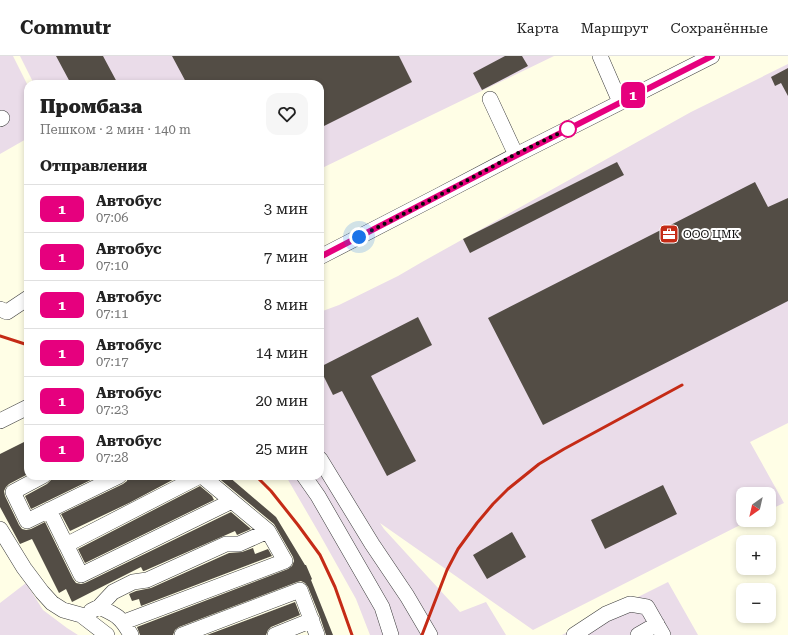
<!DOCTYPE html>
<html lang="ru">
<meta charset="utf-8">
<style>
:root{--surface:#fff;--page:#f6f6f6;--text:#222;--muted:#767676;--line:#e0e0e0}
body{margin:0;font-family:"Roboto Serif",serif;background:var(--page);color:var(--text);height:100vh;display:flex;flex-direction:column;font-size:15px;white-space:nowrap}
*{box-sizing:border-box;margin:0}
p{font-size:13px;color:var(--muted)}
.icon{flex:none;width:22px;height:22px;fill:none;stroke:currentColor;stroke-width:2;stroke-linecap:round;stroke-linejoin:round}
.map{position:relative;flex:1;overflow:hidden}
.panel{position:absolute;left:24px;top:24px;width:300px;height:400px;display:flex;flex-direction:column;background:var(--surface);border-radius:12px;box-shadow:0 2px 6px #0003}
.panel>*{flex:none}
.badge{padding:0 8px;border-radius:6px;font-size:14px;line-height:26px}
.needle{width:26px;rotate:214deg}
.buttons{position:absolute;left:736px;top:431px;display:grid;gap:8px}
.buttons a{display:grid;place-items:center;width:40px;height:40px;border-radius:8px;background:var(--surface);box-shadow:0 2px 6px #0003;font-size:20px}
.you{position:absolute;width:20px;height:20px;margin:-10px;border:3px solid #fff;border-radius:50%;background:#1a73e8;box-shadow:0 0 0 6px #1a73e833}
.map>.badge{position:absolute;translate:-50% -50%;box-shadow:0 0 0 2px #fff}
h2{padding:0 16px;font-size:15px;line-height:36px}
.round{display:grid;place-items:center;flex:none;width:42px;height:42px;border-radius:12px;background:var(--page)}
.summary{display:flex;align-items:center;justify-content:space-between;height:68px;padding:0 16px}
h1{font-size:19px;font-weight:800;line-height:30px}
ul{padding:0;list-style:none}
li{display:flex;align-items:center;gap:12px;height:48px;padding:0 16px;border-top:1px solid var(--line)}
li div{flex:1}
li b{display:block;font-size:15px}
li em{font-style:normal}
li .badge{min-width:44px;font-weight:700;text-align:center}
header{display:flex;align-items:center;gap:24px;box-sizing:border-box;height:56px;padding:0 20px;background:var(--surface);border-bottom:1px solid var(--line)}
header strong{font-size:19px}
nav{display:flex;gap:22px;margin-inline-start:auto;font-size:14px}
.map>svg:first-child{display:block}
</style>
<header>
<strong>Commutr</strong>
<nav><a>Карта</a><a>Маршрут</a><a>Сохранённые</a></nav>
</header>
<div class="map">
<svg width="788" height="579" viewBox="0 0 788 579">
<rect width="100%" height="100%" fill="#fffee6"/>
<path fill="#eadce9" d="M0,0H13L28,30V82L0,98Z
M20,0H554L320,113V28H34Z
M788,8V367L750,386L784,447L769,454V438H743V464H750L533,574L380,467L384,473L460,556L486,546L506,579H370L356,543L319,477L287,422L284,420H320V256L339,249L398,220L422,206L691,56Z
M668,526L698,579H562Z
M26,527L43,554L67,572L78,579H0V547Z"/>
<path fill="#534d45" d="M56,0H103L118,28H71Z
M172,0H399L412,26L320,72V28H187Z
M505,0H522L528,10L482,34L473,17Z
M788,12V40L781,27L775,30L771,21Z
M617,106L624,119L470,197L463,183Z
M755,126L768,151L788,142V245L543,369L488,262Z
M418,261L432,289L371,320L416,405L387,420L342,335L333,339L320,313V311Z
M28,384V418L9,428L6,431L4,435L5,440L19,469L22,473L26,474L31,473L45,466L73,523L76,527L81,528L85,527L231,456L251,473L237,479L235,475L144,515H143L141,511L72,546L66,533L59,537L32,483L20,488L0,451V398Z
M52,420H99L31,453L25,440L47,428L51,424Z
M128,420H180L129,447L70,475L61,458L123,428L127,425Z
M216,420H228L276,461L305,509H306L312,523L311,524L333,579H326L320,561L308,531L305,527L301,525L297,526L179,571L175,574L173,579H140L137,571L288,513L292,510L294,505L293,501L274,468Z
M663,429L677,458L605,493L591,464Z
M200,430L212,440L214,444L85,507L78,493Z
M512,476L526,501L487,523L473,499Z
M253,492L255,498L268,493L272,500L141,550L139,543L132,545L129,538L136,535L151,532L229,497L242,496Z
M295,546L300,559L271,571L268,574L266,579H207Z"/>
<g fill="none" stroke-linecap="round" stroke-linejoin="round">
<g stroke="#3c3c3c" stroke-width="16">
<path id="minor" d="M600,0L620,46
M490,43L516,99
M0,63L2,62
M320,201L438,140L516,99L712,0
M0,253L7,256L28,242
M0,365L28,351
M320,403L372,488L407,540L430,579
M43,420L13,436L27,465L119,420
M304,420L318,440L382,551L391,579
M49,454L81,519L232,445
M0,473L24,512L42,536L52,547L63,554L81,559L107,579
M66,489L200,420
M99,551L113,536L133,526L147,524L226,488H239L268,475
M91,555L99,551C117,559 121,561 131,579
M124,566L285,505L268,475L202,420
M182,579L300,534L317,579
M275,579L312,564
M574,579L606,558L630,548L647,551L663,579
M638,579L657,568"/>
</g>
<use href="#minor" stroke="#fff" stroke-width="15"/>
<path stroke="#c52b16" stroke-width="3" d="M0,280L28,289
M256,420L271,435L298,469L320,499L335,531L352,579
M422,579L447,514L458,493L477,467L493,448L508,433L539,408L564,393L682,329"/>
</g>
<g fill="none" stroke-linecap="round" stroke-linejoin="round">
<g stroke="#fff" stroke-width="9">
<path id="line" d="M320,201C450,133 581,66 712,0"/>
</g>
<use href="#line" stroke="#e6007e" stroke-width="6"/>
<path stroke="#090909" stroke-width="4" stroke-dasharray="0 7.2" d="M359,181L438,140L516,98L568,73"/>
</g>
<defs>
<g id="office-square" transform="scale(1)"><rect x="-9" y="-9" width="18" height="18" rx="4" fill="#c52b16" stroke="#fff"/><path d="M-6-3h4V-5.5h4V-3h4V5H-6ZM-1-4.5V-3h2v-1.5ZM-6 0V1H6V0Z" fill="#fff"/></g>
</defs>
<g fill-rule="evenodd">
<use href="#office-square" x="669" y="178"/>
</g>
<circle fill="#fff" stroke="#e6007e" stroke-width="2" cx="568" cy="73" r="8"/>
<g text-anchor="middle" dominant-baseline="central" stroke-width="4" stroke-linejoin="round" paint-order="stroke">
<g font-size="11" fill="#090909" stroke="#fff" text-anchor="start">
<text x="683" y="178">ООО ЦМК</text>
</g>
</g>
</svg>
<div class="buttons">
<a><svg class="needle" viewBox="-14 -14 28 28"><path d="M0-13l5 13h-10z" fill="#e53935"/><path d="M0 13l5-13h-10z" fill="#767676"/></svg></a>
<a>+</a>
<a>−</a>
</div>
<div class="you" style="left:359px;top:181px"></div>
<b class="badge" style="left:633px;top:39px;background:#e6007e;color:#fff">1</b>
<section class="panel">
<div class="summary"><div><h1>Промбаза</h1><p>Пешком · 2 мин · 140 m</p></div><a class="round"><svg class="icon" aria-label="heart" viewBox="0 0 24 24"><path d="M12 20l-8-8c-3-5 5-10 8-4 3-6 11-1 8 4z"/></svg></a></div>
<h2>Отправления</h2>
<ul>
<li><span class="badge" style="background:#e6007e;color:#fff">1</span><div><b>Автобус</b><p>07:06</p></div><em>3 мин</em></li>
<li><span class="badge" style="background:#e6007e;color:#fff">1</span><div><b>Автобус</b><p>07:10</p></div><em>7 мин</em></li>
<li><span class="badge" style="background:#e6007e;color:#fff">1</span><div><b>Автобус</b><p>07:11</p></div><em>8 мин</em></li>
<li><span class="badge" style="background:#e6007e;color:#fff">1</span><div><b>Автобус</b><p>07:17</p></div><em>14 мин</em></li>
<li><span class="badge" style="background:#e6007e;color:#fff">1</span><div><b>Автобус</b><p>07:23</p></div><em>20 мин</em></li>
<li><span class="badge" style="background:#e6007e;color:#fff">1</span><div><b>Автобус</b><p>07:28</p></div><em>25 мин</em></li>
</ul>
</section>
</div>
